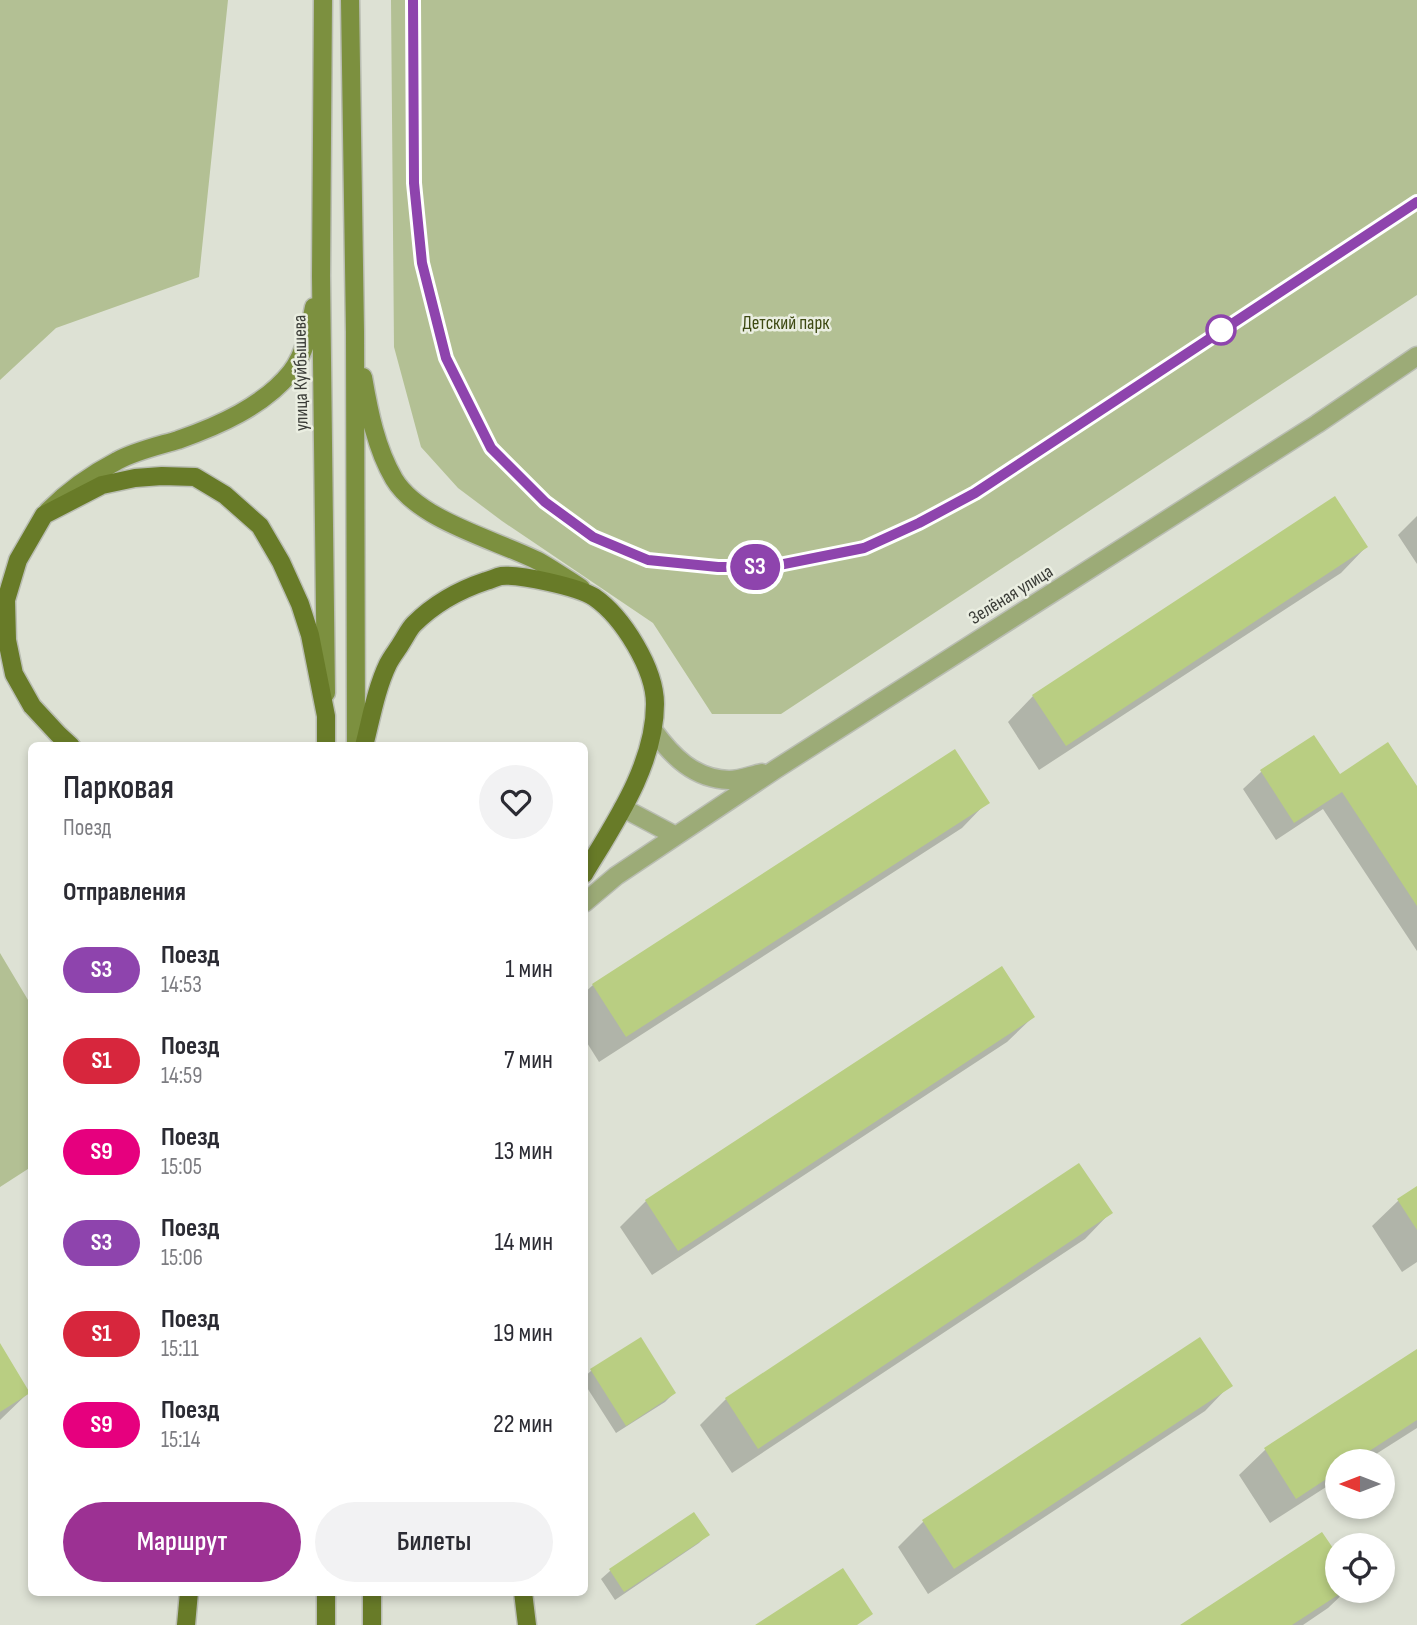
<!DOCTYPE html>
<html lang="ru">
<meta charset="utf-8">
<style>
:root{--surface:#fff;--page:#f2f2f3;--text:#2b2b33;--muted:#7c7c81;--accent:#9c3193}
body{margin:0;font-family:"Sofia Sans Condensed",sans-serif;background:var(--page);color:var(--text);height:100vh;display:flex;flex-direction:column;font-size:26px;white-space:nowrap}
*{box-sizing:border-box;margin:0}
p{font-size:23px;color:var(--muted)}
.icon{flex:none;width:38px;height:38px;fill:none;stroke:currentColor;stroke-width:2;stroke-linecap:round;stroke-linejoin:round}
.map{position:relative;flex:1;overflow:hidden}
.sheet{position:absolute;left:28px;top:742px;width:560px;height:854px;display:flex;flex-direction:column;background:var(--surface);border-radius:10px;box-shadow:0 4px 10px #0003}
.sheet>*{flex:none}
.badge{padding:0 14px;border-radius:23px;font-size:24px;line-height:46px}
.needle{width:46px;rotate:270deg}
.fabs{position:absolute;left:1325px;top:1449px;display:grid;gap:14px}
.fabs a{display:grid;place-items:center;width:70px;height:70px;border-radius:50%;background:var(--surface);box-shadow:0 4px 10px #0003;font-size:35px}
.map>.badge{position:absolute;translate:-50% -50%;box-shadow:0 0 0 4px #fff}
h2{padding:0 35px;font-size:26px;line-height:63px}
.round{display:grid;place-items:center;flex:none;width:74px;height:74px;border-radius:37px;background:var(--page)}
.overview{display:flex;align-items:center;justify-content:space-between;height:119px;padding:0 35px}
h1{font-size:33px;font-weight:600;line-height:52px}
.primary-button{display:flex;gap:14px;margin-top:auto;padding:14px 35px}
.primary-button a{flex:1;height:80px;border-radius:42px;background:var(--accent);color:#fff;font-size:28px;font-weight:600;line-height:80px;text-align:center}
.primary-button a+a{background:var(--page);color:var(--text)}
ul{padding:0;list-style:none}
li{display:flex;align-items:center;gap:21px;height:91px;padding:0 35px}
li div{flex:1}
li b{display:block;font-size:26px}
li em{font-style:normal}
li .badge{min-width:77px;font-weight:700;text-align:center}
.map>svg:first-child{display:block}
</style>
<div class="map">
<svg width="1417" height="1625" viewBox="0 0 1417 1625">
<rect width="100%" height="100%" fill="#dde1d4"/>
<path fill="#b3c094" d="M0,0H228L199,277L56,328L0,380Z
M391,0H1417V295L781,714H712L653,623L502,521L458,488L421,447L394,347Z
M0,953L31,1005V1167L0,1187Z"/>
<path fill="#0003" d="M1417,516V564L1398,535Z
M1366,547L1341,573L1039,770L1008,722L1033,696Z
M1261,772L1339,776L1417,789V951L1323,809L1276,840L1243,789Z
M987,802L962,828L599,1062L584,1038V993L593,985Z
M1033,1017L1007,1042L652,1275L620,1227L646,1201Z
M1417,1188V1262L1402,1272L1372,1226L1398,1201Z
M1110,1213L1085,1239L732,1473L700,1425L726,1399Z
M640,1339L674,1393L665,1402L616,1433L584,1383V1377L591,1371Z
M0,1347L28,1393L0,1420Z
M1417,1351V1428L1365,1461H1337V1480L1270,1523L1239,1475L1265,1450Z
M1230,1385L1205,1411L928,1594L898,1547L923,1522Z
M694,1514L707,1535L699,1543L615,1600L601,1579L610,1571Z
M1337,1558V1591H1346L1328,1608L1303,1625H1183Z"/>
<path fill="#b9ce82" d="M1335,496L1368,547L1066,746L1032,695Z
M1314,735L1340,774L1388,742L1417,786V906L1342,792L1294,823L1260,770Z
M955,749L990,803L626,1037L592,984Z
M1002,966L1035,1017L678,1251L645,1200Z
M1079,1163L1113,1213L758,1449L725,1398Z
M1417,1186V1230L1397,1199Z
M641,1337L676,1393L626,1426L590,1369Z
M1200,1337L1233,1386L954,1569L922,1520Z
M0,1343L30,1393L0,1412Z
M1417,1349V1420L1354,1461H1337V1472L1296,1499L1264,1448Z
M694,1512L710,1535L624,1592L609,1569Z
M1322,1532L1337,1554V1591H1344L1292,1625H1180Z
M843,1568L873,1614L857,1625H755Z"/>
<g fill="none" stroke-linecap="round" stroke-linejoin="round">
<g stroke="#b9bdb2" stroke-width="21">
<path id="street" d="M653,730C672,756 694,779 729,780C740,780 752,775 762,773
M623,808L676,836
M584,903L616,876L776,769L1317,424L1417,356"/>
</g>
<g stroke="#b9bdb2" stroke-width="21">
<path id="secondary" d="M323,0L321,276L326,693
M350,0L355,332L356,746
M363,377C369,412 376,448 394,479C419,521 497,540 540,562C554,570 567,579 581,588
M48,511C68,491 92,474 117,461C135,451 158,446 178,440C218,426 264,406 291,372C305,354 310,328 314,307"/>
</g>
<g stroke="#b9bdb2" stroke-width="21">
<path id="primary" d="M71,746L58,734L32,706L14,674L7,640L6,600L18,560L44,515L102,485L135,478L162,476L195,477L225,495L260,526L281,562L300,604L310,635L326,716V746
M364,746C371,719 376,689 388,664C392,656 398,649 402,642C406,636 409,629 414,624C435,603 459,590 486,581C491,580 496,577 501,576C520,574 578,587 594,597C623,617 655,669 655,704C655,765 614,824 584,874
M326,1592V1625
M372,1592V1625
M523,1592L527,1625
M186,1625L189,1592"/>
</g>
<use href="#street" stroke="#9cab77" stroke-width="18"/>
<use href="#secondary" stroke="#7c903f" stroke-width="18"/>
<use href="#primary" stroke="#687b28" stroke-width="18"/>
<g stroke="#53554f" stroke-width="8">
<path id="rail" d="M413,0L414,183L421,263L446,358L491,448L545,502L593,537L648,560L718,567H769L864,548L919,523L975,493L1417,202"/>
</g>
<use href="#rail" stroke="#eaeee1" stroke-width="5" stroke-dasharray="16" stroke-linecap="butt"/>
</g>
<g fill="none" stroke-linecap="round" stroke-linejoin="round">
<g stroke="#fff" stroke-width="16">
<path id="line" d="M413,0L414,183L422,263L446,358L491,448L545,502L593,537L648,560L718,567H769L864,548L919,523L975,493L1417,202"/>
</g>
<use href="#line" stroke="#8e44ad" stroke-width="10"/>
</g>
<circle fill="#fff" stroke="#8e44ad" stroke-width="3.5" cx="1221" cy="330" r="14"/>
<g text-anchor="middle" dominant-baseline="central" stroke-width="5" stroke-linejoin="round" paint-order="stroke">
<g font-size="19" fill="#3e4a13" stroke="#eaeee1">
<text x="786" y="323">Детский парк</text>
</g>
<g font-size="19" fill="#3b3d38" stroke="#eaeee1">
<text transform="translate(301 373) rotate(-91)">улица Куйбышева</text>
<text transform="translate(1011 595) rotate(-32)">Зелёная улица</text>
</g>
</g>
</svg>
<div class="fabs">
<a><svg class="needle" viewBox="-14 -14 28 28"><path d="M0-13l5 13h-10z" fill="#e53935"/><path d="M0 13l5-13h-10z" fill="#7c7c81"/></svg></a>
<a><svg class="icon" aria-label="locate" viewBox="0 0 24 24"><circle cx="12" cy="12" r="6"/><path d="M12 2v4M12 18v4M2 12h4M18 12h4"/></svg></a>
</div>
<b class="badge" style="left:755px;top:567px;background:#8e44ad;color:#fff">S3</b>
<section class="sheet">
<div class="overview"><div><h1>Парковая</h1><p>Поезд</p></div><a class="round"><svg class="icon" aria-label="heart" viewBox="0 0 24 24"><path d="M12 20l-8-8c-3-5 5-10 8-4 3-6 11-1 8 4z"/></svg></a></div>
<h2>Отправления</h2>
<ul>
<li><span class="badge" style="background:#8e44ad;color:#fff">S3</span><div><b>Поезд</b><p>14:53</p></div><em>1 мин</em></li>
<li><span class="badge" style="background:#d7263d;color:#fff">S1</span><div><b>Поезд</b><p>14:59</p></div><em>7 мин</em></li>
<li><span class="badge" style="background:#e6007e;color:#fff">S9</span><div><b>Поезд</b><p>15:05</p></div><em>13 мин</em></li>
<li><span class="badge" style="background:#8e44ad;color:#fff">S3</span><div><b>Поезд</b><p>15:06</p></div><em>14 мин</em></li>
<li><span class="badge" style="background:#d7263d;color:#fff">S1</span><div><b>Поезд</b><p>15:11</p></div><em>19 мин</em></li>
<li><span class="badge" style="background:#e6007e;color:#fff">S9</span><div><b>Поезд</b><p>15:14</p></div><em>22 мин</em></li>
</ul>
<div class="primary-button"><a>Маршрут</a><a>Билеты</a></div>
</section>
</div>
